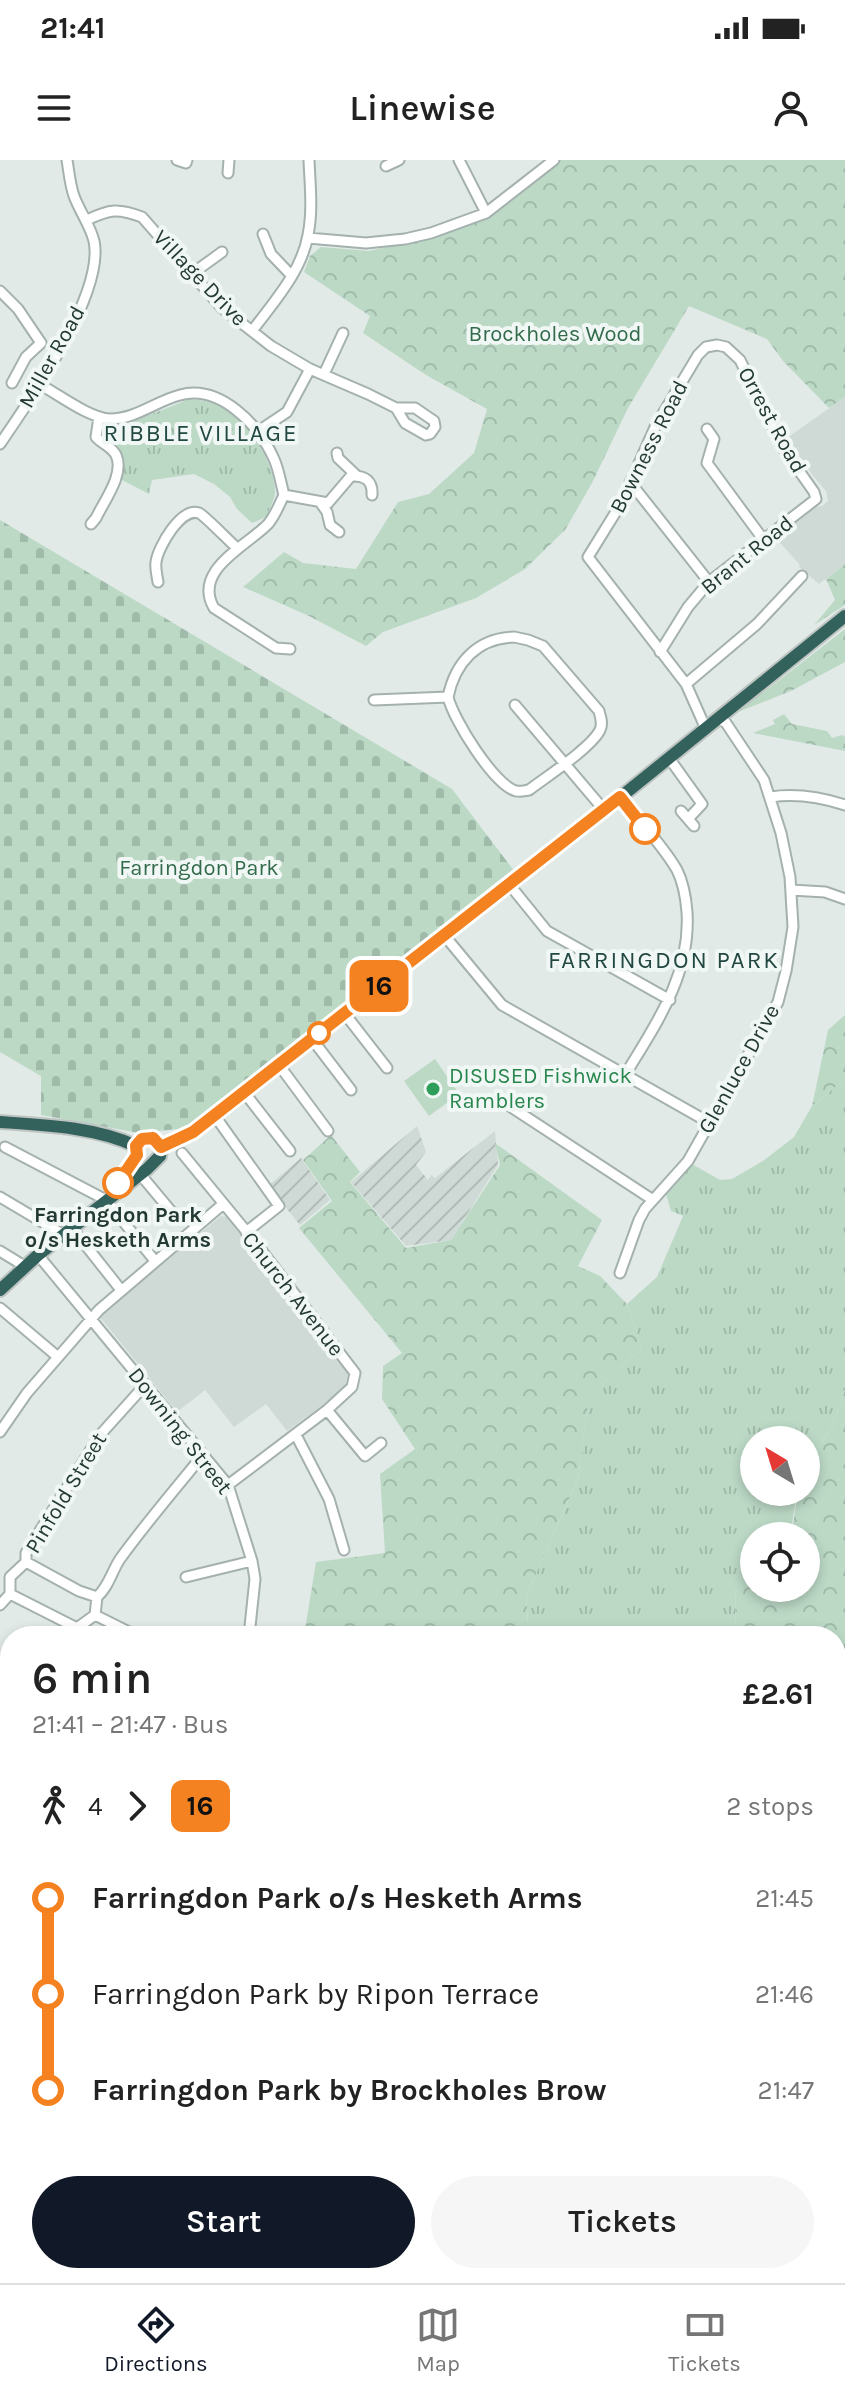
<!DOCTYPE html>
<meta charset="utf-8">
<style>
:root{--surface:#fff;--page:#f6f6f6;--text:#222;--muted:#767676;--line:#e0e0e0;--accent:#111827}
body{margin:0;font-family:Karla,sans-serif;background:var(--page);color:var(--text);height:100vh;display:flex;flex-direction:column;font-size:30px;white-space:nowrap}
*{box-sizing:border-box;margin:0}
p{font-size:26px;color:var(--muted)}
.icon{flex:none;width:44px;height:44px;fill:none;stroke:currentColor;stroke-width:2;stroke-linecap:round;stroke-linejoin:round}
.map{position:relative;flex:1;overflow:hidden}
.panel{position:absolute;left:0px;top:1466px;width:846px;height:658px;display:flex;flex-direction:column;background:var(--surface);border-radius:32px 32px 0 0;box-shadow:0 4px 12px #0003}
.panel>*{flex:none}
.badge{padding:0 16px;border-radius:12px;font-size:28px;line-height:52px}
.needle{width:52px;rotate:322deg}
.tools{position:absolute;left:740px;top:1266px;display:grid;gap:16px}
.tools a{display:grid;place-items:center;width:80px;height:80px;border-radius:50%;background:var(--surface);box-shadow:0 4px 12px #0003;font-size:40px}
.map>.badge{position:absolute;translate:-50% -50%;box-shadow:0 0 0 4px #fff}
.legs{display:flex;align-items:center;gap:12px;height:88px;padding:0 32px;font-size:26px}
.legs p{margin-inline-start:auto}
.summary{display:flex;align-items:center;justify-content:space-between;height:136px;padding:0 32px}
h1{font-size:44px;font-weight:600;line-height:60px}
.primary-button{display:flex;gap:16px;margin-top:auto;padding:16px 32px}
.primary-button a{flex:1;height:92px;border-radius:48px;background:var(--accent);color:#fff;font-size:32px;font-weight:600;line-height:92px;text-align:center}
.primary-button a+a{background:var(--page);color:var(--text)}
ul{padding:0 32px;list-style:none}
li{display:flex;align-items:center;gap:28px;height:96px;font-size:30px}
li i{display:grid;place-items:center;width:12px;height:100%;margin:0 10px;background:currentColor}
li i::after{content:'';width:20px;height:20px;margin:-10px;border:6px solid;border-radius:50%;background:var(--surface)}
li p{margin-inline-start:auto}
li:first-child i{background:linear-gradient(#0000 50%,currentColor 0)}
li:last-child i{background:linear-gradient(currentColor 50%,#0000 0)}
.status{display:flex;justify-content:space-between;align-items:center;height:56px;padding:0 40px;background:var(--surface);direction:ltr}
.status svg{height:22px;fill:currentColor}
header{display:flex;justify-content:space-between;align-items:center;height:104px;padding:0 32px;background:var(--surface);font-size:36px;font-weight:600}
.dock{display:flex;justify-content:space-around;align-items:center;height:112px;border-top:2px solid var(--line);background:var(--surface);font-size:22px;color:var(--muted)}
.dock a{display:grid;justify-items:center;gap:4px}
.dock .on{color:var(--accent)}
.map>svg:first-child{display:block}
</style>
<div class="status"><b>21:41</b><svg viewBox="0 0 49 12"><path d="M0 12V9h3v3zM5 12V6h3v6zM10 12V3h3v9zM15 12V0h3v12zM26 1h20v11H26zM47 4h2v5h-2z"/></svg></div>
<header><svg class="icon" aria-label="menu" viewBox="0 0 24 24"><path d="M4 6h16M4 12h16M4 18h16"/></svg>Linewise<svg class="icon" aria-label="person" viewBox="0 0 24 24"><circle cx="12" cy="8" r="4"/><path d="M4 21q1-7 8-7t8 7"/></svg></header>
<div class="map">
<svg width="845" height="2123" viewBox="0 0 845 2123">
<defs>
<pattern id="industrial-furrows" width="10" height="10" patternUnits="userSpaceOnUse" patternTransform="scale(2)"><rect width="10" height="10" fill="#cfd9d6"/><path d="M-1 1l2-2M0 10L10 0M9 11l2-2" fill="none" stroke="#b1bbb8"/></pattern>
<pattern id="grass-tufts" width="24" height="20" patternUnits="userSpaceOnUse" patternTransform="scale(2)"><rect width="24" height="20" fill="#bcd9c6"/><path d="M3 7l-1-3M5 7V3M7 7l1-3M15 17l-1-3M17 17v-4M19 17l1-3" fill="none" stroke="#a1bbab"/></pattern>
<pattern id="forest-crowns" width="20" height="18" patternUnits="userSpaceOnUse" patternTransform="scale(2)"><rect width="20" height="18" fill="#bcd9c6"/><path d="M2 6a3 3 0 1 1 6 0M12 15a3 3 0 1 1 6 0" fill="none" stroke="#a1bbab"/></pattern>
<pattern id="cemetery-stones" width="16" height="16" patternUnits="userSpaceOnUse" patternTransform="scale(2)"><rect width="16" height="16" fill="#bcd9c6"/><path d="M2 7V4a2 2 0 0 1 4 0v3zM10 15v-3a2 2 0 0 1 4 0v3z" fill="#a1bbab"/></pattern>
</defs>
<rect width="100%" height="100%" fill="#e1eae7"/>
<path fill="#cfd9d6" d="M845,237V404L819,424L799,407L800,405L774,376L815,347L822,346L828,341L826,331L813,316L787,278Z
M221,1056L227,1057L348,1212L345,1226L340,1232L287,1271L266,1244L234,1267L205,1230L177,1252L99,1156Z"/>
<path fill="url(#industrial-furrows)" d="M417,966L426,992L416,1005L428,1020L431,1015L435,1018L495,971L498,1005L451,1080L406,1086L351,1022Z
M301,998L330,1040L300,1065L268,1026Z"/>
<path fill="url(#grass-tufts)" d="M190,239C205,241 220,243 232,252C252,267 276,308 275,333C274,341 269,350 266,357L252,363L237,349L230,337L214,324L194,314L152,320L149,334L122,320C125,288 120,294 99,278V270L106,262L139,259Z
M845,919V1230L832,1268L806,1303V1280H754V1332H797L790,1376H754V1422H736L735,1476H529L526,1436L578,1319L588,1243L604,1222L642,1188L627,1144L657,1117L683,1056L671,1051L666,1034L692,1004L720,1020L732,1019L763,1001L794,977L812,946Z"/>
<path fill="url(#forest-crowns)" d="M552,0H845V237L829,248L783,201L767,179L689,146L628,248L592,323L565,370L525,409L476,438L383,472L366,486L309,456L243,427L284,392L303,403L356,409L398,342L429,334L474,293L487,249L426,215L363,173L370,156L304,112L310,96L321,87L369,91L431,77L489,56Z
M845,404V445L814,465L835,440L826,419Z
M845,469V502L791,531L738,552Z
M784,554L792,564L827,571L832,578L842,575L845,577V591L753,573L775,564L773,560Z
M845,855V919L812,946L828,870Z
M331,975L360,1012L350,1022L406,1088L451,1080L500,1005L495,983L602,1060L578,1106L600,1116L627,1144L642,1188L604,1222L588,1244L578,1319L526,1436L529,1476H304L316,1402L385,1393L380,1314L415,1289L382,1239L383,1206L402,1193L299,1068L332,1041L303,1000Z
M845,1230V1534L836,1529V1476H735L736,1421L754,1422V1428H806V1376H791L798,1332H806V1303L832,1268Z
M836,1594C845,1612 845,1632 836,1649Z
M10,1975V2114H46L33,2123H0V1982Z"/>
<path fill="url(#cemetery-stones)" d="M0,360L452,629L515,712L188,968L139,973L41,955V916L0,892Z"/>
<path fill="#bcd9c6" d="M435,899L457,931L455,937L429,956L404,921Z"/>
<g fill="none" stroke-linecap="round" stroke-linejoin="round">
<g stroke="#a4b1ae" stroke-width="13">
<path id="minor" d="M177,0L186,3L187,0
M459,0L486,53
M386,6L399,0
M228,13L229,0
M87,60C110,49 118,48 142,57L221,147L271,186L310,209L368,234L396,248H415L434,261L435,267L430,274L426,275L405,263L396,248
M263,74L271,94L292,116
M308,78L366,83L405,79L431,73L486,53L554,0
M193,113L222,92
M0,131L18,149L41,183L26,197L12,223
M252,171C273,143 302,111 308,75C313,50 310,25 309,0
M324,214L343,173
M39,224C58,234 89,258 110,259C136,259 156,241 180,235C220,224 259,265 274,299C279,310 281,324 284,335C279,345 275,356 268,364C247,386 192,410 214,448L276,488L290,489
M707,269L714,279L707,303L763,379
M257,272L287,252L310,209
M0,284C30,240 105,133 94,81C90,65 80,52 74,36C70,25 69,12 67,0
M337,293L338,298L357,316
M630,322L709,422
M284,335L328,343L351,316C365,315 373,321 372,335
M320,342L327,352L330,365L339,372
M91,364L96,358C104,341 125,314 116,295C111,286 102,284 96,277L99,257
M158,422C157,415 155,409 156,402C158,387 181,347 199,353C204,355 230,382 237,388
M514,477L528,480L543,486L599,551C601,558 603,564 600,570C591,588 546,617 529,630C523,631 521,632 516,631C494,625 453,559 448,537C455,503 477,478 514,477Z
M660,492L688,447L709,422L816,339L814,332L783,288L740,200L726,187L717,185L706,187L698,195L656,265L622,342L588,397L686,524L706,569
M686,524L757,464L802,416
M374,540L448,537
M515,545L604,650
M669,598L702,644L688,659
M620,637C639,661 662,684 677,710C683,722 686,739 687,752C691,815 656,864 625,915
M771,637C797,633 820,637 845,645
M681,651L694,666
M509,724L547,771L670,840
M791,730L825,732L845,739
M444,775L502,845L710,963
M345,854L387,908
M312,879L351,930
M279,905L328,971
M244,932L290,991
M511,947L653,1040
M215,956L279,1046L246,1072
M5,987L106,1040L155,1101
M182,993L255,1082L355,1213L352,1227L327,1250L365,1296L381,1283
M140,1014L175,1056
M0,1037L64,1075
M72,1068L121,1130
M0,1091L26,1107
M38,1095L228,1325L252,1401L255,1419L249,1476
M620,1113L639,1060L645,1049L688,1001L778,842L786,811L793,767L790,717L781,673L764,620L726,563L719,558
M0,1148L58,1197
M0,1272L27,1233L99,1150L222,1045
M296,1275L329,1339L344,1390
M228,1325L327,1250
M26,1402L79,1431L97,1437
M186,1417L252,1401
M10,1434L77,1468
M0,1445L10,1434V1417L26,1402V1393L100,1275L145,1225
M95,1455L137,1476
M77,1468L95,1455L97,1437C108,1428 112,1411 120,1399C146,1363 175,1329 203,1295
M0,1634L10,1614
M0,1713L10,1716
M7,1788L10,1790
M0,1883L10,1871
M0,1920L10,1919
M438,2123L443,2114"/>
</g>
<g stroke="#bdc4c2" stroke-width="16">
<path id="highway" d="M0,962C45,965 95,967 136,986
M136,986C144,975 154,976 161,987
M161,987L193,972L215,956L612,644L845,456
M113,1031L137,995
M0,1130L38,1095L147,1009L160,996L161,987"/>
</g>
<use href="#minor" stroke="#fff" stroke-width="9"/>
<use href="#highway" stroke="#33615b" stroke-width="12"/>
</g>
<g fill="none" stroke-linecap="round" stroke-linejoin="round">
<g stroke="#fff" stroke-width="18">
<path id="line-1" d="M118,1023L137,995L136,986L142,979L153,978L161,987L193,972L620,637L645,669"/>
</g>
<use href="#line-1" stroke="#f58220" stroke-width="12"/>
</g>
<g fill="#fff" stroke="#f58220" stroke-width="4">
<circle cx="645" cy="669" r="14"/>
<circle cx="319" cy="873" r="10"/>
<circle cx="118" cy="1023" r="14"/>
</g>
<circle fill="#2e9e5b" stroke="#f1f7f4" stroke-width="3" cx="433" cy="929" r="8"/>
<g text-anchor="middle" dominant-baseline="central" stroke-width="8" stroke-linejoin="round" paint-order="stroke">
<g font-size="22" fill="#233934" stroke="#f1f7f4">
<text transform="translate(200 118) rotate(46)">Village Drive</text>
<text transform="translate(52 197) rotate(-61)">Miller Road</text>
<text transform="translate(772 260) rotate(61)">Orrest Road</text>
<text transform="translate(649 287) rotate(-63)">Bowness Road</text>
<text transform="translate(747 395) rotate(-39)">Brant Road</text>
<text transform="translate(739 909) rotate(-61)">Glenluce Drive</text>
<text transform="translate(293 1134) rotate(52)">Church Avenue</text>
<text transform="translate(180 1271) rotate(52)">Downing Street</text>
<text transform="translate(66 1333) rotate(-59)">Pinfold Street</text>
</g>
<g font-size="22" fill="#326b4c" stroke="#f1f7f4">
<text x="555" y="174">Brockholes Wood</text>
<text x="199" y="708">Farringdon Park</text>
</g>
<g font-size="22" fill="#27864d" stroke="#f1f7f4" text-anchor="start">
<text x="449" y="916">DISUSED Fishwick<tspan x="449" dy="25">Ramblers</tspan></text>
</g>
<g font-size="22" font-weight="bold" fill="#233934" stroke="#f1f7f4">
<text x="118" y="1055">Farringdon Park<tspan x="118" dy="25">o/s Hesketh Arms</tspan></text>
</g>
<g font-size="24" letter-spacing="2" fill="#224842" stroke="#f1f7f4">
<text x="201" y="273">RIBBLE VILLAGE</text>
<text x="664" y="800">FARRINGDON PARK</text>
</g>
</g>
</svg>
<div class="tools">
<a><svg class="needle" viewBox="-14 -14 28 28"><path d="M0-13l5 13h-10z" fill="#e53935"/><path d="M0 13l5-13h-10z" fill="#767676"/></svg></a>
<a><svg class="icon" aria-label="locate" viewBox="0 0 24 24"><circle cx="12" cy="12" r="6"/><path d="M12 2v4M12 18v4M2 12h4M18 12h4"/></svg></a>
</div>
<b class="badge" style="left:379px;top:826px;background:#f58220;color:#111">16</b>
<section class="panel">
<div class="summary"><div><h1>6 min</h1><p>21:41 – 21:47 · Bus</p></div><b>£2.61</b></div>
<div class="legs"><svg class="icon" aria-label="walk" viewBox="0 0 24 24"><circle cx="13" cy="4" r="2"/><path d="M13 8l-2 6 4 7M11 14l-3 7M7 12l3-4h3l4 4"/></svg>4<svg class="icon" aria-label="forward" viewBox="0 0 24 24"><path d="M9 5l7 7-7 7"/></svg><b class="badge" style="background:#f58220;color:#111">16</b><p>2 stops</p></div>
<ul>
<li><i style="color:#f58220"></i><b>Farringdon Park o/s Hesketh Arms</b><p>21:45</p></li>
<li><i style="color:#f58220"></i><span>Farringdon Park by Ripon Terrace</span><p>21:46</p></li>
<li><i style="color:#f58220"></i><b>Farringdon Park by Brockholes Brow</b><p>21:47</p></li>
</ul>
<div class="primary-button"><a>Start</a><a>Tickets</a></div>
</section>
</div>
<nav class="dock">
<a class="on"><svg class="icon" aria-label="directions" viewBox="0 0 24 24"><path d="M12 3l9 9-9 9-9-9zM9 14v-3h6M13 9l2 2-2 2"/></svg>Directions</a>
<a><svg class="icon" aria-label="map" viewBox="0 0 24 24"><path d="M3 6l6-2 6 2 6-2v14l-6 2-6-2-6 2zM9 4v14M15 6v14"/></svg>Map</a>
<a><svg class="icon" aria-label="tickets" viewBox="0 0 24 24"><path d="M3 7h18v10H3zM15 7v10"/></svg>Tickets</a>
</nav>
